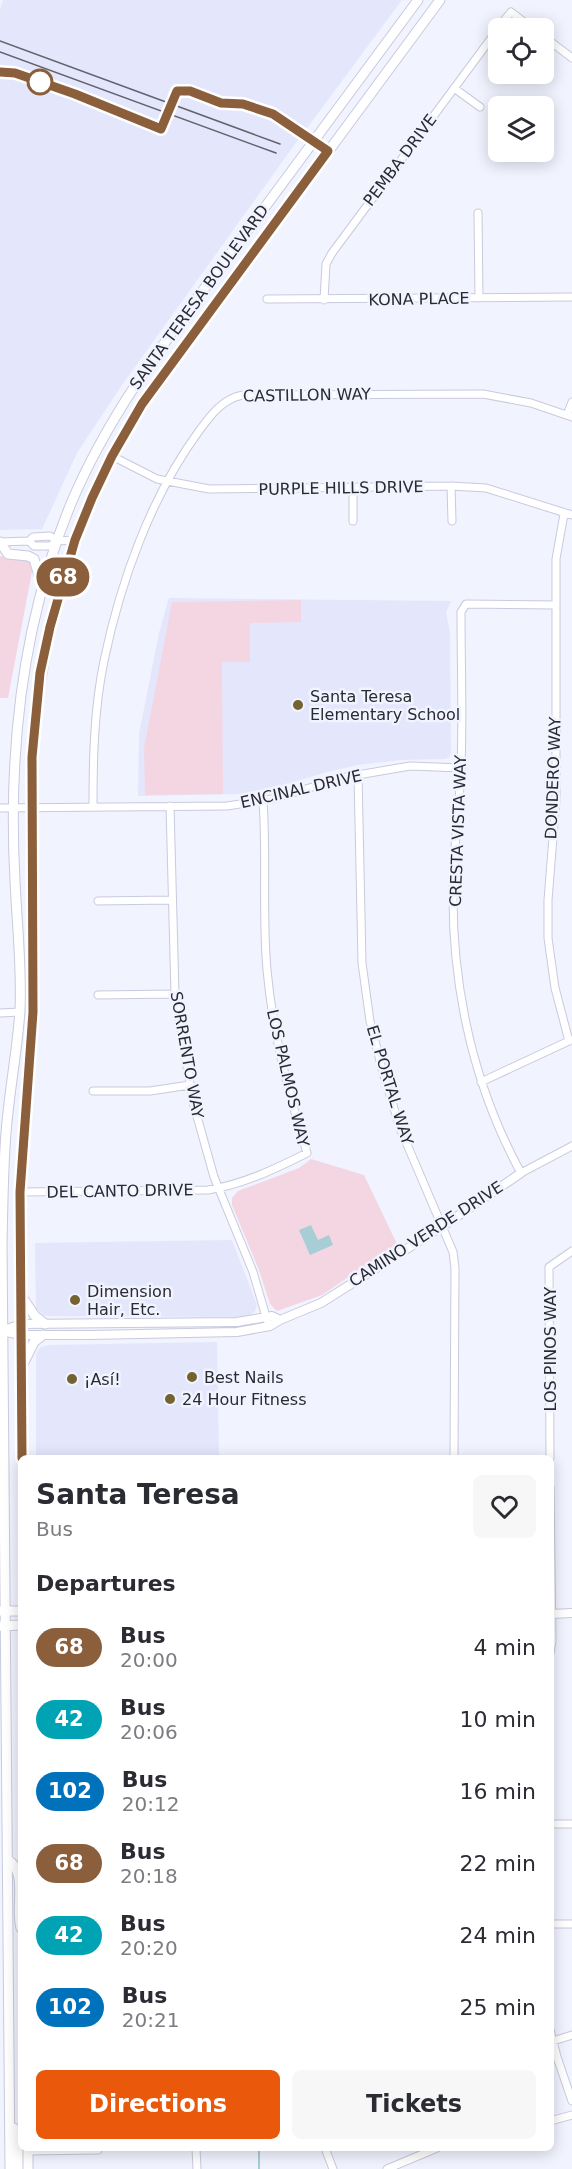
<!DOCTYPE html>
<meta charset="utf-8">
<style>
:root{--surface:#fff;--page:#f7f7f7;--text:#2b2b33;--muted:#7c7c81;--accent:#ea580c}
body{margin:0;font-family:"DejaVu Sans",sans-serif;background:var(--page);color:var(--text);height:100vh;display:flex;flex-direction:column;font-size:22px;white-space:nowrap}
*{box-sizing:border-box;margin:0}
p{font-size:20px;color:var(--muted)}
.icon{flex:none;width:33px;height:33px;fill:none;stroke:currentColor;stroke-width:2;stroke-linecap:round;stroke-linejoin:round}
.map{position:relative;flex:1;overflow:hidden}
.drawer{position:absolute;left:18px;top:1455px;width:536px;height:696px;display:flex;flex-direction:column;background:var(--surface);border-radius:9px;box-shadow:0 3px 15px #0003}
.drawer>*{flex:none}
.badge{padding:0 12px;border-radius:20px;font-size:21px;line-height:39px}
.tools{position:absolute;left:488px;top:18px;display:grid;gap:12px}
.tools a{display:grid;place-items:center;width:66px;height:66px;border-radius:9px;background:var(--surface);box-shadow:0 3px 15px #0003;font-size:30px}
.map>.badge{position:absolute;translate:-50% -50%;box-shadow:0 0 0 3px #fff}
h2{padding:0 18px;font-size:22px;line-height:54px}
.round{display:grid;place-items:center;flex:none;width:63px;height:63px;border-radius:9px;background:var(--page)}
.headline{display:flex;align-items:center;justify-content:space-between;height:102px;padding:0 18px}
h1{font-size:28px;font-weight:600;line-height:45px}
.cta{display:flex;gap:12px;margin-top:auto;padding:12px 18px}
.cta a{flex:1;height:69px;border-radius:9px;background:var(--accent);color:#fff;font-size:24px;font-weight:600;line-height:69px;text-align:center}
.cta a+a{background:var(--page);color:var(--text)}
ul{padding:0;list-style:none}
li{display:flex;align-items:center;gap:18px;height:72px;padding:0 18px}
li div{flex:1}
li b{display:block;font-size:22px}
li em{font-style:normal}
li .badge{min-width:66px;font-weight:700;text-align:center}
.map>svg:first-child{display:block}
</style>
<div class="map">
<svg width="572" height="2169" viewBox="0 0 572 2169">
<rect width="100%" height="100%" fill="#f1f3ff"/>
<path fill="#e4e6fc" d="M3,0H402L290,151L122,385L77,453L42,529L0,530V9Z
M169,598L451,601L446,612L450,632L451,752L449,757L445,759L400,760L358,765L327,772L277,787L239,794L138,796L139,734L159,633Z
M232,1240L257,1305L255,1311L248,1317L48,1316L43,1315L36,1308L35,1243Z
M217,1342L219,1458H36V1359L37,1352L41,1347L50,1345Z"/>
<path fill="#f4d6e3" d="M0,556L34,561L8,698H0Z
M301,600V622L250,623V662H222L223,794L145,795L144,748L172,602Z
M311,1159L364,1175L397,1244L322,1295L277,1311L270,1304L259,1270L232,1205V1198L238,1191L299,1168Z"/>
<path fill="#a7cdd5" d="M311,1225L318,1240L329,1235L333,1245L310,1255L299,1230Z"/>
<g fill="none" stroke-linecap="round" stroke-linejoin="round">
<path stroke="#a7cdd5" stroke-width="2" d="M259,2169V2148"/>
<g stroke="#c8cade" stroke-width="9">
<path id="minor" d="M498,28L511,12L532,28
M543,36L572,58
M454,88L480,107
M478,213L479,298
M267,299L572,297
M324,300L326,264L332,253L498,29
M567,415L572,402
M112,456L157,479L209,489L451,486L486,488L572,515
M451,486L452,521
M564,514L556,559V800L548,900V938L555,988L569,1041
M353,521V488
M29,541L34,546H50L57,541L75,540
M0,542L29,541L33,537L50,536L57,541
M555,605L466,604L461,612C461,663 463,715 461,766C460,798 456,830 454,861C448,969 469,1078 521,1173L572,1146
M358,775L362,963L370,1021L382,1069L400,1128L453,1252L455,1268L454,1458
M170,806L175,994L193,1102L214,1177L253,1272L267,1320
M93,807C93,758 94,709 104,661C120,583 151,496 199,431C210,416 223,398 243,395L483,394L531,403L572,417
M0,808L227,806L272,799L346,777L410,766L461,768
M98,901L171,900
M98,995L175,994
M0,1013L20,1012
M481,1082L571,1040
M93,1091H150L190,1085
M20,1192L208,1190C244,1184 275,1169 307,1153C288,1091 273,1035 267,970C262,914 267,857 263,801
M550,1458L549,1267L572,1251
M550,1487L552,1641L550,1653
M550,1824H572
M550,1924H572
M550,2030L557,2057L572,2101
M553,2041L572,2035
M550,2121L572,2115
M196,2148L197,2169
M325,2148L333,2169
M28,2151L98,2150
M387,2169L437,2148"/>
</g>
<g stroke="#c8cade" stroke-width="10">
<path id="tertiary" d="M4,1330L21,1324L237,1322L272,1316L280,1320
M0,1331L21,1335H90L237,1332L270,1326L280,1320L321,1303L443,1226L521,1173
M550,1614L572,1613"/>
</g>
<g stroke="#c8cade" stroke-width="11">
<path id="secondary" d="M0,542L8,554L28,556L34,559L42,586
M20,1294L35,1316L45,1324
M23,1364L34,1342L43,1335
M22,1458L20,1192L33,1012L32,773L35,714L50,627L75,540L112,456L142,404L440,0
M0,1611H21
M0,1626L21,1625
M8,1860C28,1871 15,1908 21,1928
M14,2128L18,2151V2169
M28,2148V2169
M10,2169L2,1243C3,1206 3,1170 6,1133C9,1093 17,1052 20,1011C22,968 17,925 15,881C8,753 21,626 70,506C109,412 171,333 231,253C293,168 356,84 418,0"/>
</g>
<use href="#minor" stroke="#fff" stroke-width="7"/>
<use href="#tertiary" stroke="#fff" stroke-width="8"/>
<use href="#secondary" stroke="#fff" stroke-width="9"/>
<path stroke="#62636c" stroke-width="1.5" d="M0,41L280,144
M0,52L276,153"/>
</g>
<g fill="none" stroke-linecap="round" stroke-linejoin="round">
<g stroke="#fff" stroke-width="14">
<path id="line" d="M0,72L15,73L75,94L161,129L177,91H190L221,103L243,104L273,114L328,151L142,404L112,456L92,498L75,540L50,627L40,673L32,757L33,1012L20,1192L22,1458"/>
</g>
<use href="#line" stroke="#8b5e3c" stroke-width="9"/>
</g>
<circle fill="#fff" stroke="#8b5e3c" stroke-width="3" cx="40" cy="82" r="12"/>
<g fill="#736330" stroke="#f1f3ff" stroke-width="2">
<circle cx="298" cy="705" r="6"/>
<circle cx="75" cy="1300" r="6"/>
<circle cx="192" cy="1377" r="6"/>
<circle cx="72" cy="1379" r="6"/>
<circle cx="170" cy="1399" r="6"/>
</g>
<g text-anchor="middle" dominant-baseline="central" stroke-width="5" stroke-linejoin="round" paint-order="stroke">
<g font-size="16" fill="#292a32" stroke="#f1f3ff">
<text transform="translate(400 160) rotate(-53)">PEMBA DRIVE</text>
<text transform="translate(199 297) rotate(-54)">SANTA TERESA BOULEVARD</text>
<text transform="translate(419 299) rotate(-1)">KONA PLACE</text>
<text transform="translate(307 395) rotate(-1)">CASTILLON WAY</text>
<text transform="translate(341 488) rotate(-1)">PURPLE HILLS DRIVE</text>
<text transform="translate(553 778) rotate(-88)">DONDERO WAY</text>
<text transform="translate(301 789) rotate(-13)">ENCINAL DRIVE</text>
<text transform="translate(458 831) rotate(-88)">CRESTA VISTA WAY</text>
<text transform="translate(187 1055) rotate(80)">SORRENTO WAY</text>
<text transform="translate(288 1078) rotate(77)">LOS PALMOS WAY</text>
<text transform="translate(390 1085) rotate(73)">EL PORTAL WAY</text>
<text transform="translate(120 1191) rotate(-1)">DEL CANTO DRIVE</text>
<text transform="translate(426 1234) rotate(-33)">CAMINO VERDE DRIVE</text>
<text transform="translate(550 1349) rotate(-90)">LOS PINOS WAY</text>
</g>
<g font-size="16" fill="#292a32" stroke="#f1f3ff" text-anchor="start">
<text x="310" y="696">Santa Teresa<tspan x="310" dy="18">Elementary School</tspan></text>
<text x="87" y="1291">Dimension<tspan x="87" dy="18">Hair, Etc.</tspan></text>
<text x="204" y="1377">Best Nails</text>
<text x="84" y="1379">¡Así!</text>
<text x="182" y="1399">24 Hour Fitness</text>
</g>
</g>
</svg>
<div class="tools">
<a><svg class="icon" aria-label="locate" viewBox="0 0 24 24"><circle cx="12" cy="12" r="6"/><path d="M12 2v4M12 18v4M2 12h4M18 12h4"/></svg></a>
<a><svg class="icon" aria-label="layers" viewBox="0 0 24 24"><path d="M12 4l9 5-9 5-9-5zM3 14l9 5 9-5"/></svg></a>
</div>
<b class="badge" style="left:63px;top:577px;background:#8b5e3c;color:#fff">68</b>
<section class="drawer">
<div class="headline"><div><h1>Santa Teresa</h1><p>Bus</p></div><a class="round"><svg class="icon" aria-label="heart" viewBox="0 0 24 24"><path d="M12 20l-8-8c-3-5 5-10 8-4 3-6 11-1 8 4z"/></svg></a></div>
<h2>Departures</h2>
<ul>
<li><span class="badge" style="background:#8b5e3c;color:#fff">68</span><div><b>Bus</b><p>20:00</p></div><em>4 min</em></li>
<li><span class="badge" style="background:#00a3b4;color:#fff">42</span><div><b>Bus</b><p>20:06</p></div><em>10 min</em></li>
<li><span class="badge" style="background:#0072bc;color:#fff">102</span><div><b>Bus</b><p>20:12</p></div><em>16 min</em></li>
<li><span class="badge" style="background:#8b5e3c;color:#fff">68</span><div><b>Bus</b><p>20:18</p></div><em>22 min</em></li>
<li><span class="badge" style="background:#00a3b4;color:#fff">42</span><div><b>Bus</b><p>20:20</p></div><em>24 min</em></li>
<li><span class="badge" style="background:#0072bc;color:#fff">102</span><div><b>Bus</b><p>20:21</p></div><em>25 min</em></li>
</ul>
<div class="cta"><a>Directions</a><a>Tickets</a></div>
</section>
</div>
